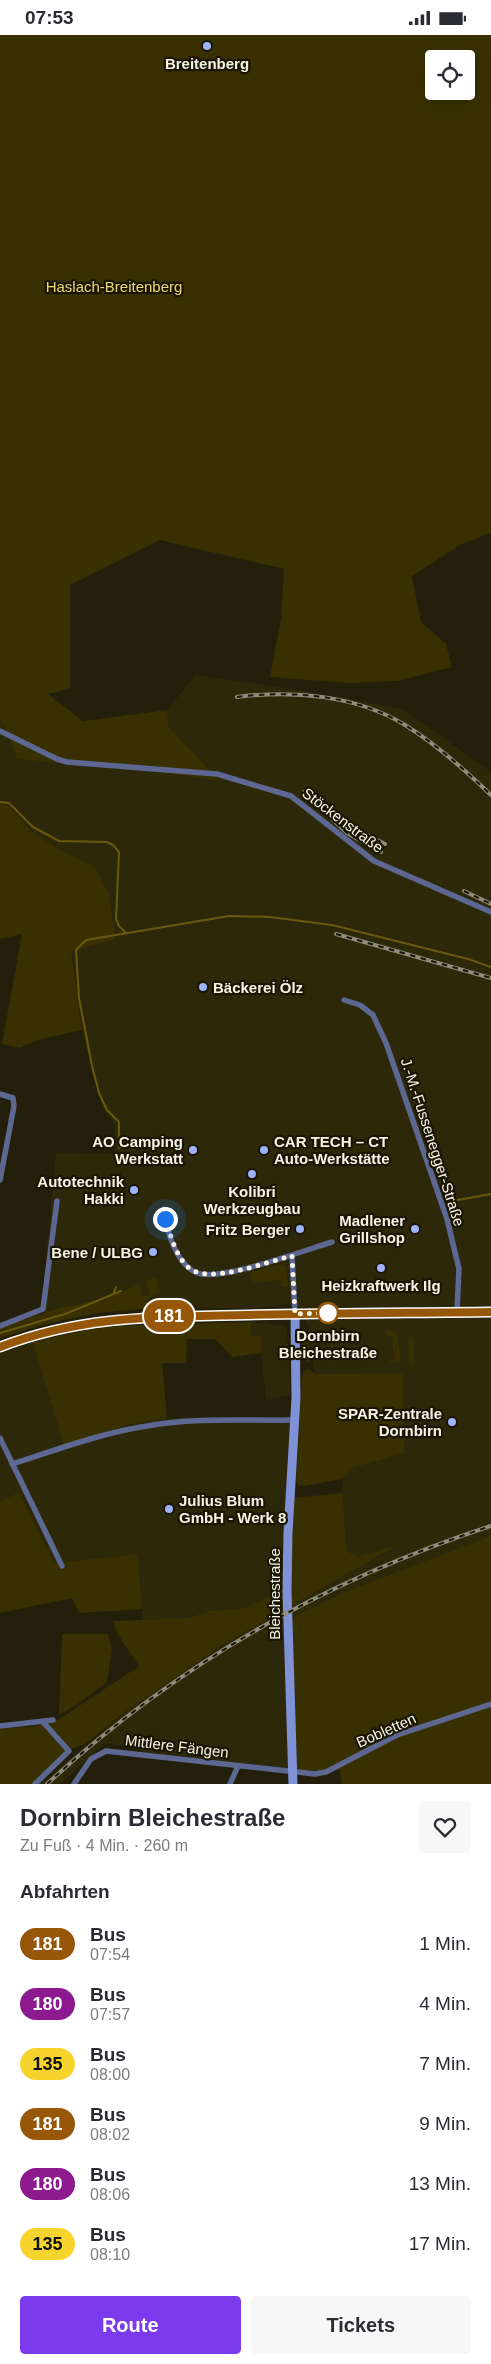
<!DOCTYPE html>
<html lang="de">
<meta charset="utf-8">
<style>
:root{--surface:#fff;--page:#f7f7f7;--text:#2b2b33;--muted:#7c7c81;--accent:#7c3aed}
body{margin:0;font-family:Arial,sans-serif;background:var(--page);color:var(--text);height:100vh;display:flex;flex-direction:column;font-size:19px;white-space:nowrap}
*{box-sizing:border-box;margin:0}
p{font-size:16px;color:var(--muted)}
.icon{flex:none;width:28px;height:28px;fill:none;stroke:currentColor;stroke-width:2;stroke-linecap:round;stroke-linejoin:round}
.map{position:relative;height:1749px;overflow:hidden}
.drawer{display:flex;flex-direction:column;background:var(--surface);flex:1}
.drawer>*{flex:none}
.badge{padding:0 10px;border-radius:16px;font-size:18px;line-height:32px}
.buttons{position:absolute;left:425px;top:15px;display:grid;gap:10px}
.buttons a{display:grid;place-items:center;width:50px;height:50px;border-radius:5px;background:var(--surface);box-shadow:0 5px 20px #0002;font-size:25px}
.you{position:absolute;width:25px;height:25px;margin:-12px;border:4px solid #fff;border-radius:50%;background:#1a73e8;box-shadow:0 0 0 8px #1a73e833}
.map>.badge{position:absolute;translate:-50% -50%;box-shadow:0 0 0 2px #fff}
h2{padding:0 20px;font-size:19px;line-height:45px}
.round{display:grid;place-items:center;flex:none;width:52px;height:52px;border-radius:5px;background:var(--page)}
.headline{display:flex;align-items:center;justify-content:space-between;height:85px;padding:0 20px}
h1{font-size:24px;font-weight:600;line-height:38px}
.cta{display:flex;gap:10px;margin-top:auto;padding:10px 20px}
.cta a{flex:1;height:58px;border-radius:5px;background:var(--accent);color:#fff;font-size:20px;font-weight:600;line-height:58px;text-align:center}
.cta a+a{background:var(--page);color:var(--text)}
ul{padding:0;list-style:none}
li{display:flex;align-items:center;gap:15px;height:60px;padding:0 20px}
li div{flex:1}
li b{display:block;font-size:19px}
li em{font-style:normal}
li .badge{min-width:55px;font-weight:700;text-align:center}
.status{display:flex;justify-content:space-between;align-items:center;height:35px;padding:0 25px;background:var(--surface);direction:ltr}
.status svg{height:14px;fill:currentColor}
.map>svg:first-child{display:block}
</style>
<div class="status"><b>07:53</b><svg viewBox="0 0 49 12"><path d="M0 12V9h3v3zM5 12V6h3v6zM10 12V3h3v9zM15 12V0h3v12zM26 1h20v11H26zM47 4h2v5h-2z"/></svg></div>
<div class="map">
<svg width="491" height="1749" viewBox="0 0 491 1749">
<rect width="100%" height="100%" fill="#231f0a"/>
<path fill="#2e280b" d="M195,640L285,653L403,674L491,737V1501L347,1556L293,1734L143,1717L136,1713L105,1708L60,1749H41L129,1674L180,1638L219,1612L395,1512L357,1522L346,1515L342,1444L353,1433L404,1417L402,1338L315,1339L308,1290L300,1272L286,1269L258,1273H145L112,1277L66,1271L41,1279L56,1118L115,1119V1096L112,1084L102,1073L82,995L71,915L116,904L94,831L57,813L30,795L8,770L0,769V686L155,736L218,746L169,692L167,675Z
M251,1287L287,1291L290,1360L266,1365L261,1317L262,1301H251Z
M32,1307L64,1410L131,1389L167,1383L299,1382L288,1554L241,1574L209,1576L188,1583L143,1586L138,1519L54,1528L19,1457L0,1467V1319Z"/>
<path fill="#383000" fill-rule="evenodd" d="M0,0H491V498L462,509L412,541L421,587L446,609L452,632L398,646L350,648L270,642L281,583L284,534L160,505L70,550V653L48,659L83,686L167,675L169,692L219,746L155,736L17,724L3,687L0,686ZM434,24H466V56H434Z
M0,769L8,770L30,795L57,813L94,831L108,857L116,904L71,916L82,995L37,1005L20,1013L2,1009L22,899L0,904Z
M280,1229L286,1231L288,1252H282L281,1245L253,1248L250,1237Z
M156,1242L160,1257L148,1263L150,1273L180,1268L181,1273C163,1274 145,1273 127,1275C83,1278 42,1290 0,1303V1292L66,1271L108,1265L107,1263L140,1249L143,1261L150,1260L146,1246Z
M251,1287V1301H262L261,1318L232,1322L215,1304H187L186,1328H162L167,1383L131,1389L64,1410L32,1307L90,1294L132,1290Z
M305,1293L309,1301L310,1328L302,1322V1295Z
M386,1294L396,1296L401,1326L390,1328L389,1326L394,1325L392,1301L387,1300Z
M409,1301L414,1303L413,1336L408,1319Z
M309,1334L315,1339L403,1338L404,1418L353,1433L342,1444L304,1451L298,1450L296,1446L302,1342L304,1336Z
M19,1457L54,1528L138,1519L142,1574L79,1578L72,1563L0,1578V1467Z
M343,1458L346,1515L357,1522L398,1510L219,1612L129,1674L85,1709L66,1716L32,1749H0V1694L37,1691L58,1685L139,1631L115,1595L114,1586L188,1583L209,1576L241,1574L287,1554L292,1463Z
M491,1501V1749H342L340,1735L310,1736L293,1734L290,1584L347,1556Z
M62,1599H108L112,1615L107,1647L75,1671L59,1680Z"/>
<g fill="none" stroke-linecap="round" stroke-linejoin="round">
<path stroke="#685a0c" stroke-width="2" d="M0,767L9,768L33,792L59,806L107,807L113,810L119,817L116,884L119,891L125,897
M119,1113V1087L107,1075L99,1058L92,1031L79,963L76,915L86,905L229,881L270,882L332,890L468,924L491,932
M447,1167L491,1159
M114,1257L116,1252
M0,1298L65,1279L121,1256"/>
<path stroke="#5c6892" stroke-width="5.5" d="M0,696L57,724L67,727L217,739L291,761L374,826L491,877
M344,965L360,970L373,980L386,1008L447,1184L459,1234L457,1277
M0,1059L13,1063L14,1071L0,1145
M164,1174C166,1195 176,1229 197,1238C220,1247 305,1215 332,1207
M292,1221L295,1279
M0,1291L43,1274L57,1166
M0,1403L62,1531
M12,1429C56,1415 101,1398 147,1391C196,1382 245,1386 295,1385
M0,1691L53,1685
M35,1749L69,1716L43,1687
M74,1749L91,1724L106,1716L315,1739L326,1737L397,1700L491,1669
M230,1749L238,1731"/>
<path stroke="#8092d6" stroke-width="9" d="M293,1749L287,1556L288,1498L296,1363L295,1279"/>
<path stroke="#a0b4fa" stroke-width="9" d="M0,1312C85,1280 158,1281 247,1280C329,1278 410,1278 491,1277"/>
<g stroke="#8f8c7b" stroke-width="4">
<path id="rail" d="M237,662C293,655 356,660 405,690C436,709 465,735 491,760
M304,757L347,798L381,817
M338,782L354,793L385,809
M464,856L491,869
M336,899L491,943
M47,1749C175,1631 326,1545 491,1491"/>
</g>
<use href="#rail" stroke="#1a1603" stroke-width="2" stroke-dasharray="5.5" stroke-linecap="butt"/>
</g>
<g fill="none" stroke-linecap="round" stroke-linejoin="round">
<g stroke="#fff" stroke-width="11">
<path id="line" d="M0,1312C83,1280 160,1282 247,1280C329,1278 410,1278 491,1277"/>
</g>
<use href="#line" stroke="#965709" stroke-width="8"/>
<path stroke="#f7f4e7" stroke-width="5" stroke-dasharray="0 9" d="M165,1184C171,1200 175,1220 188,1232C209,1251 267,1226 292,1221L295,1279L328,1278"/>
</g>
<g fill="#9fb3fd" stroke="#1a1603" stroke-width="2">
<circle cx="207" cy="11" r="5"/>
<circle cx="203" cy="952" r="5"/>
<circle cx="193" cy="1115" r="5"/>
<circle cx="264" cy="1115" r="5"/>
<circle cx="252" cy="1139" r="5"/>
<circle cx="134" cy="1155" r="5"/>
<circle cx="300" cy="1194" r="5"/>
<circle cx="415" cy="1194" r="5"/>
<circle cx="153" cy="1217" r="5"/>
<circle cx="381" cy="1233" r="5"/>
<circle cx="452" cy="1387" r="5"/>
<circle cx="169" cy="1474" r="5"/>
</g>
<circle fill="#fff" stroke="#965709" stroke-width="2.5" cx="328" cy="1278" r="10"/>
<g text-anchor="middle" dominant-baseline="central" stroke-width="4.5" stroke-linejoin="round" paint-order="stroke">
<g font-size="15" font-weight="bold" fill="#f7f4e7" stroke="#1a1603" text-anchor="end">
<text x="207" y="28" text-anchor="middle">Breitenberg</text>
<text x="213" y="952" text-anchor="start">Bäckerei Ölz</text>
<text x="183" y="1106">AO Camping<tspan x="183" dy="17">Werkstatt</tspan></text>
<text x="274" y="1106" text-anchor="start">CAR TECH – CT<tspan x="274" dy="17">Auto-Werkstätte</tspan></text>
<text x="124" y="1146">Autotechnik<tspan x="124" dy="17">Hakki</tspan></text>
<text x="252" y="1156" text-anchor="middle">Kolibri<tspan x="252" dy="17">Werkzeugbau</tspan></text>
<text x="405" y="1185">Madlener<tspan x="405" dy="17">Grillshop</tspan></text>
<text x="290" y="1194">Fritz Berger</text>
<text x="143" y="1217">Bene / ULBG</text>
<text x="381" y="1250" text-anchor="middle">Heizkraftwerk Ilg</text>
<text x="442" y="1378">SPAR-Zentrale<tspan x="442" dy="17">Dornbirn</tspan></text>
<text x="179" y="1465" text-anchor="start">Julius Blum<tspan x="179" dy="17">GmbH - Werk 8</tspan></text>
</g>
<g font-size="15" fill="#ebd774" stroke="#1a1603">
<text x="114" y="251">Haslach-Breitenberg</text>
</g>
<g font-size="15" fill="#f7f4e7" stroke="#1a1603">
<text transform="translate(343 785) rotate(37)">Stöckenstraße</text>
<text transform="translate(433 1107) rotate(72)">J.-M.-Fussenegger-Straße</text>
<text transform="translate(274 1559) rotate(-90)">Bleichestraße</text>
<text transform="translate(386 1695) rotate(-24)">Bobletten</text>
<text transform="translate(177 1711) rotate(7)">Mittlere Fängen</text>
</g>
<g font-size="15" font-weight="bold" fill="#f7f4e7" stroke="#1a1603">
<text x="328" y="1300">Dornbirn<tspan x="328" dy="17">Bleichestraße</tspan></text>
</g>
</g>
</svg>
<div class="buttons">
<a><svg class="icon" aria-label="locate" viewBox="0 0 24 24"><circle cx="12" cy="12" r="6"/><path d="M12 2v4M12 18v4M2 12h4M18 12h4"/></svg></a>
</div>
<div class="you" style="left:165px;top:1184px"></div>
<b class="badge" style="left:169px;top:1281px;background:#965709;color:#fff">181</b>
</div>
<section class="drawer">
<div class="headline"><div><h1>Dornbirn Bleichestraße</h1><p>Zu Fuß · 4 Min. · 260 m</p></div><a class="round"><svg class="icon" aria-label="heart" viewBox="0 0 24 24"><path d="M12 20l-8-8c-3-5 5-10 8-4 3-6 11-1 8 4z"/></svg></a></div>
<h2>Abfahrten</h2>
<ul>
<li><span class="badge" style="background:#965709;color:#fff">181</span><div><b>Bus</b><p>07:54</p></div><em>1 Min.</em></li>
<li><span class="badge" style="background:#8d198f;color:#fff">180</span><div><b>Bus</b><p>07:57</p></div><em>4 Min.</em></li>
<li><span class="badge" style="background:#f6d32d;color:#111">135</span><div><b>Bus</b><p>08:00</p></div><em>7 Min.</em></li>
<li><span class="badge" style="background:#965709;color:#fff">181</span><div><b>Bus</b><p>08:02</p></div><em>9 Min.</em></li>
<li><span class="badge" style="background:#8d198f;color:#fff">180</span><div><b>Bus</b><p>08:06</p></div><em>13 Min.</em></li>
<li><span class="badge" style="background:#f6d32d;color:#111">135</span><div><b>Bus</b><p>08:10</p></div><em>17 Min.</em></li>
</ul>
<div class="cta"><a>Route</a><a>Tickets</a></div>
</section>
